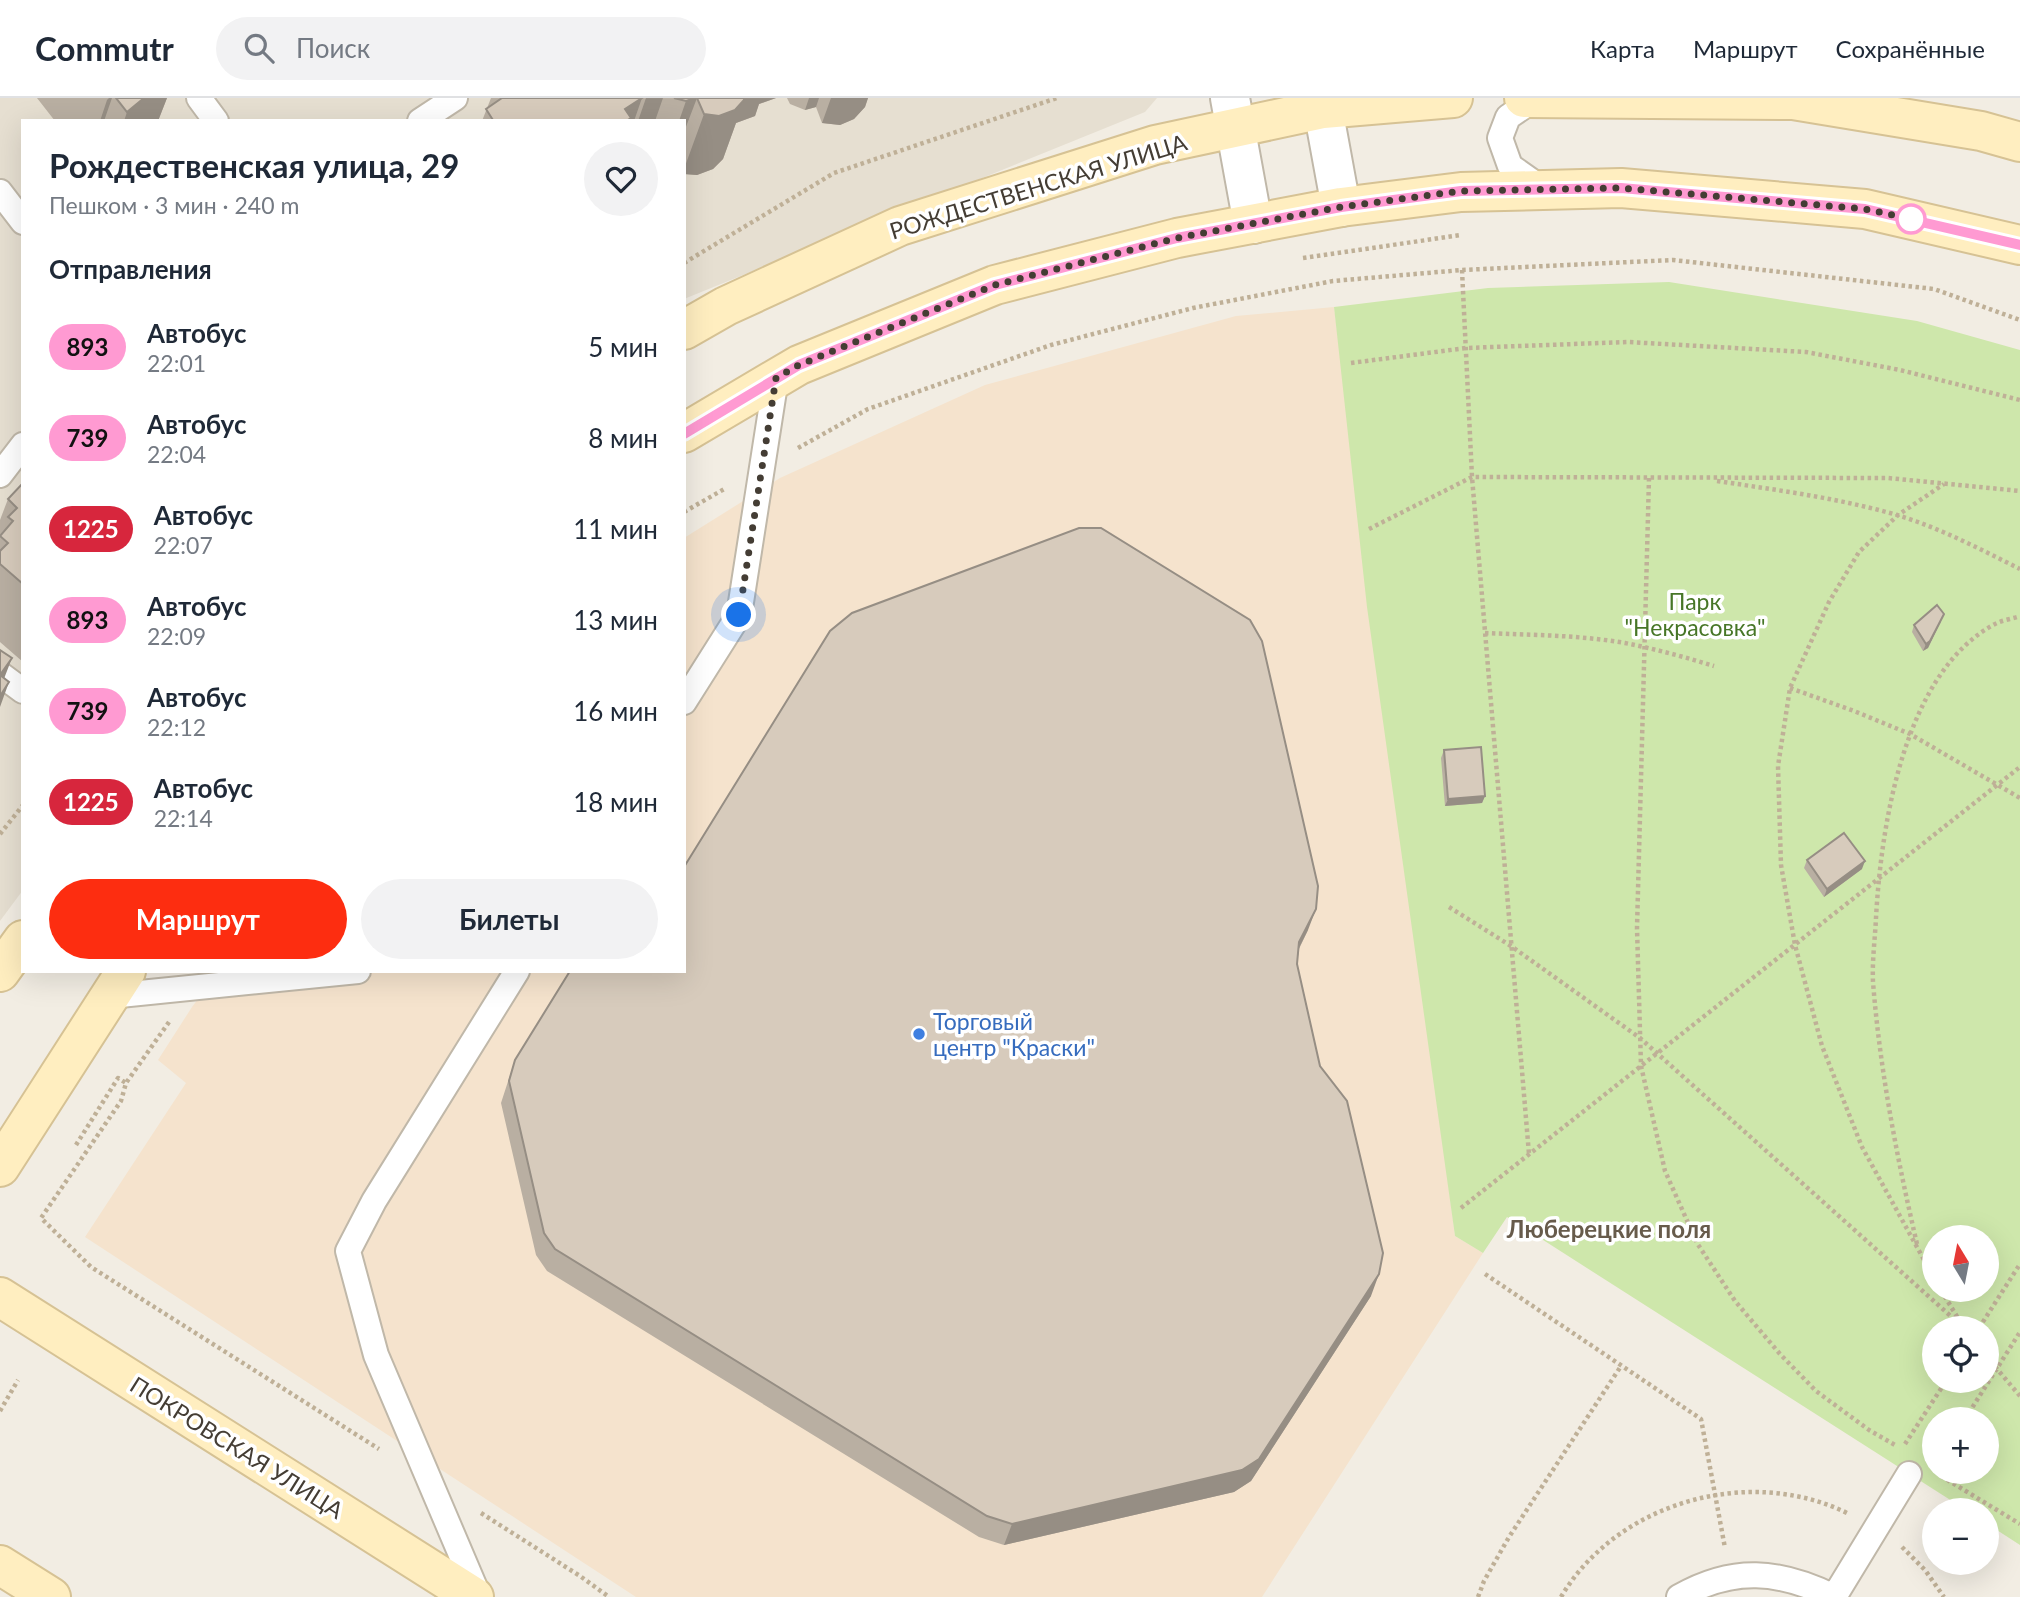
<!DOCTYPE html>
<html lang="ru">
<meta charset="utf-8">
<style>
:root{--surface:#fff;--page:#f2f2f3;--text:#1f2937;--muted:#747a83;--line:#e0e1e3;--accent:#fd2d10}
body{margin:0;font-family:Lato,sans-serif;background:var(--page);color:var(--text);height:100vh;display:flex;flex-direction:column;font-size:26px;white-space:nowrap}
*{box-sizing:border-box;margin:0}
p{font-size:23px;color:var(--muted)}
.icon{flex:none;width:38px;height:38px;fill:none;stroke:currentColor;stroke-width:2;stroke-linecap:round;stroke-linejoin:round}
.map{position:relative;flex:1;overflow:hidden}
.panel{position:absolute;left:21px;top:21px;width:665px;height:854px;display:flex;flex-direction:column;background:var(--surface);border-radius:0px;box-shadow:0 7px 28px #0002}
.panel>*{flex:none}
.badge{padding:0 14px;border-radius:23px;font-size:24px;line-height:46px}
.needle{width:46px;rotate:350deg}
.buttons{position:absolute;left:1922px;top:1127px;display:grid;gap:14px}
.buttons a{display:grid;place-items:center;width:77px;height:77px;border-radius:50%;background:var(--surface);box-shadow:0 7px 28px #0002;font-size:35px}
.you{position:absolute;width:35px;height:35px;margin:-18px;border:5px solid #fff;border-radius:50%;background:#1a73e8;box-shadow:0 0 0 10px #1a73e833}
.map>.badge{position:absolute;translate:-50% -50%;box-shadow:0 0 0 4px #fff}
h2{padding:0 28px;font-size:26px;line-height:63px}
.round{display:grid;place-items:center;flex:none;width:74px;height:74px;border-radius:37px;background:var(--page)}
.head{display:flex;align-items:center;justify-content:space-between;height:119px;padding:0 28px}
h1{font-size:33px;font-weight:700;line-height:52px}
.primary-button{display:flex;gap:14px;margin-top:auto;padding:14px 28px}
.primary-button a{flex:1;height:80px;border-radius:42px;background:var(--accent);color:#fff;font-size:28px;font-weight:700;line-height:80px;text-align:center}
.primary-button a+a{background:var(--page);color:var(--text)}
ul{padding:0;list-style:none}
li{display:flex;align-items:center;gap:21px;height:91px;padding:0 28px}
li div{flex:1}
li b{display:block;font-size:26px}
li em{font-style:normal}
li .badge{min-width:77px;font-weight:700;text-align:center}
header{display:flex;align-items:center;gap:42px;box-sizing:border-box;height:98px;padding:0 35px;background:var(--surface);border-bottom:2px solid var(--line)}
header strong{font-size:33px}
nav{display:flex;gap:38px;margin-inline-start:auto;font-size:24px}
.search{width:490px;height:63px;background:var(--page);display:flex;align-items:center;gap:18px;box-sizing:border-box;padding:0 24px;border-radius:38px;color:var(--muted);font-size:26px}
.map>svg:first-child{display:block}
</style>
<header>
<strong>Commutr</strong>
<div class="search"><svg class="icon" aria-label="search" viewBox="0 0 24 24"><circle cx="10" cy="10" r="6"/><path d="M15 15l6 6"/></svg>Поиск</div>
<nav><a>Карта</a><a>Маршрут</a><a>Сохранённые</a></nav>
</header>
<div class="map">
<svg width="2020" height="1499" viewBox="0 0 2020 1499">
<rect width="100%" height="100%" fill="#f2ede3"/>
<path fill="#e6dfd1" d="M0,0H1157L1145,14L684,201V23H23V792L0,823Z"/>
<path fill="#f5e3cd" d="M1334,209L1455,1138L1483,1155L1262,1499H636L85,1139L186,985L158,962L192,909L219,873H684V440L780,380L985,287L1236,218Z"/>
<path fill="#cee7ab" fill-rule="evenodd" d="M1669,184L1917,223L2020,252V1447L1986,1425V1412H1966L1507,1119L1483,1155L1455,1138L1367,509L1334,209L1488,190ZM1934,1139H1986V1192H1934ZM1934,1230H1986V1283H1934ZM1934,1321H1986V1374H1934Z"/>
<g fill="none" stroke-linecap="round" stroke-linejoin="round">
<g stroke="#c0b8a9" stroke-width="28">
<path id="lane" d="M199,0L216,23
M1536,0L1508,19L1500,40L1510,68L1544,92
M420,23L455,0
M0,94L23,124
M0,377L23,347
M0,576L23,593
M684,604L739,517L776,280
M110,898L358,873
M479,1499L376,1257L348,1153L374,1103L517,873
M1679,1499C1733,1468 1779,1472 1834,1499
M1834,1499L1909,1376"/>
</g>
<g stroke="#c0b8a9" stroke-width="42">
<path id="street" d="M1230,0L1253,126
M1321,0L1341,109"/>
</g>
<g stroke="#d6c294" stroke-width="42">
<path id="secondary" d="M1524,0L1793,2L1981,33L2020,44
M684,232L726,208L900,128L1155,47L1323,11L1453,0
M684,335L799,267L995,187L1177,140L1341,109L1461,94L1621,90L1865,111L2020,147
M0,874L23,842
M0,1069L126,873
M0,1199L474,1499
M0,1467L51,1499"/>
</g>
<path stroke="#bfb097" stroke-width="4.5" stroke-dasharray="3.5 3.5" stroke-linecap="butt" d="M1303,160L1461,137
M684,165L834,75L1057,0
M1462,172L1472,379L1529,1056
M1351,265L1466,250L1628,244L1806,254L1900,272L2020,302
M798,350L868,311L1051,247L1193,210L1333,183L1462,172L1673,162L1934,191L2020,222
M1649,380L1637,830L1641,968L1665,1073L1697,1145L1735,1203L1780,1256L1816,1293L1869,1332L1895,1347
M1717,383C1777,392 1838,400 1897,417C1940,430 1980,451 2020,471
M684,414L726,390
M1369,431L1472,379L1888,380L2020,393
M1485,535C1531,537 1579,537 1625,545C1655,551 1685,559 1714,568
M1790,590L1854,613L1910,636L2020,700
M0,736L23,707
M1449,809L1511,848L1640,940L1964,1230
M169,924L126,985L121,1003L41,1120L91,1169L379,1351
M76,1047L118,980L126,985
M1461,1110L2020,669
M1917,1146C1897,1060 1880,973 1873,884C1872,863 1875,841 1876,820C1881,728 1904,574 1995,526C2002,522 2012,521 2020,518
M1485,1176L1701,1321L1725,1450
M1934,1180L1862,1049L1822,948L1795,847L1781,767L1778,668L1790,590L1829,504L1859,454L1898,417L1944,386
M1941,1192L1962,1227
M1979,1230L2020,1166
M1986,1258L2020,1298
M0,1313L18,1282
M1965,1321L2020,1234
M1905,1346L1946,1283
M1941,1378L2020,1426
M481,1415L580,1478L609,1499
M1902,1449L1925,1472L1944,1499
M1478,1499L1484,1483L1509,1439L1621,1268
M1561,1499C1617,1404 1749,1367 1847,1415"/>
<use href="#lane" stroke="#fff" stroke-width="24"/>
<use href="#street" stroke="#fff" stroke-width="38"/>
<use href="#secondary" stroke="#ffeec0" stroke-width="38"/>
</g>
<path fill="#b9afa2" d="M37,0H167L158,23H55Z
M491,0H776L759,6L755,18L736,25L723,61L713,71L697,77L684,76V23H482Z
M787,0H868L865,9L854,21L840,27L822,25L816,9L805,12L790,6Z
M23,385V564L0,544V422L8,401Z
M1941,524L1928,550L1923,553L1912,534L1914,527Z
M1444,652L1485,698L1482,705L1445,708L1441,660Z
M1807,762L1862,771L1824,799L1804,770Z
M1308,832L1299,851L1297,866L1371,1198L1251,1383L1234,1394L1004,1447L979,1439L547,1173L536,1157L501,1005L515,962Z"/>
<path fill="#968e84" d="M109,0H112L104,23H100L107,2Z
M144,0H167L158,23H124L127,14Z
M642,0L634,23H620L625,11Z
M646,0H663L655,23H638Z
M695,0H697L684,34V23H679L686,3Z
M733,0H776L759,6L755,18L736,25L723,61L713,71L697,77L684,76V71L704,16Z
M809,0H819L816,9L805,12Z
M831,0H868L865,9L854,21L840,27L822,25Z
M1944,516L1928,550L1923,553L1926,546Z
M12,560L0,591V577Z
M9,584L0,609V598Z
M1485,698L1482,705L1445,708L1448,701Z
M1865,763L1862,771L1824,799L1827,791Z
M1316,811L1308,832L1291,866L1299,844Z
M1379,1176L1371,1198L1251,1383L1234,1394L1004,1447L1012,1426Z"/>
<path fill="#d7cbbc" stroke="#968e84" stroke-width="2" d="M116,0H144L127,14Z
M502,0H642L625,11L631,20L626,23H491L493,22L486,11Z
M674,0H695L686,3Z
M697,0H744V2L735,12L719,18L704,16Z
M23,385V486L0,466V453L8,445L0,438L13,423L8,419L17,410L8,401Z
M1079,430H1101L1250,522L1262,543L1318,788L1316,811L1299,844L1297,866L1320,968L1347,1003L1383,1155L1379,1176L1259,1361L1242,1372L1012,1426L987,1418L555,1151L544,1135L509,983L515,962L570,873H684V769L830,533L852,515Z
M1937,507L1944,516L1930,543L1926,546L1914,527Z
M0,552L12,560L0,577L9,584L0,598Z
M1481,649L1485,698L1448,701L1444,652Z
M1844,735L1865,763L1827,791L1807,762Z"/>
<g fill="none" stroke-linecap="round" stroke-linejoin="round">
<g stroke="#fff" stroke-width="16">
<path id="line" d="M684,336L799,267L995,187L1177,140L1341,109L1461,93L1621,90L1865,111L2020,147"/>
</g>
<use href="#line" stroke="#ff9ad2" stroke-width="10"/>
<path stroke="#443d34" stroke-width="7" stroke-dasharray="0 12.6" d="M739,517L776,280L799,267L995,187L1177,140L1341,109L1461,93L1621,90L1865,111L1911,121"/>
</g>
<circle fill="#fff" stroke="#ff9ad2" stroke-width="3.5" cx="1911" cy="121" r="14"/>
<circle fill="#3f7fe0" stroke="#fff" stroke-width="2.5" cx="919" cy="936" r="7"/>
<g text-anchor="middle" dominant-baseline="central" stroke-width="7" stroke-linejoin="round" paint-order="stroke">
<g font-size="23" fill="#443d34" stroke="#fff">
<text transform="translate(1038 88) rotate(-17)">РОЖДЕСТВЕНСКАЯ УЛИЦА</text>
<text transform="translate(237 1349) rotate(32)">ПОКРОВСКАЯ УЛИЦА</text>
</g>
<g font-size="23" fill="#477627" stroke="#fff">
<text x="1695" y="503">Парк<tspan x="1695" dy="26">"Некрасовка"</tspan></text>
</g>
<g font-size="23" fill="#366cbe" stroke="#fff" text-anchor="start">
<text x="933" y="923">Торговый<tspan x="933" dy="26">центр "Краски"</tspan></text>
</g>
<g font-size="24" font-weight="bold" fill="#675b4b" stroke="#fff">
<text x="1609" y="1130">Люберецкие поля</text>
</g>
</g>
</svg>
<div class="buttons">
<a><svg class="needle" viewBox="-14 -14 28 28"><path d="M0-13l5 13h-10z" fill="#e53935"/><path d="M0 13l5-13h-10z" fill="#747a83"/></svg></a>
<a><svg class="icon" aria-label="locate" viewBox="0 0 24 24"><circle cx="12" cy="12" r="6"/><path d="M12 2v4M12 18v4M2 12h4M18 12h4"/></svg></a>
<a>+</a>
<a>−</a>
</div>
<div class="you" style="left:739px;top:517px"></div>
<section class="panel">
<div class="head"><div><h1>Рождественская улица, 29</h1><p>Пешком · 3 мин · 240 m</p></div><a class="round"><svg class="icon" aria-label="heart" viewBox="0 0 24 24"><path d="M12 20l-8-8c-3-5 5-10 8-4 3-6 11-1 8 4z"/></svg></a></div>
<h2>Отправления</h2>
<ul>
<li><span class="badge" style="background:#ff9ad2;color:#111">893</span><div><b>Автобус</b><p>22:01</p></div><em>5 мин</em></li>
<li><span class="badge" style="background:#ff9ad2;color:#111">739</span><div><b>Автобус</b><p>22:04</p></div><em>8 мин</em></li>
<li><span class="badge" style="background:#d7263d;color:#fff">1225</span><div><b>Автобус</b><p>22:07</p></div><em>11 мин</em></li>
<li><span class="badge" style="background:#ff9ad2;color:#111">893</span><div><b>Автобус</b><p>22:09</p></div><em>13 мин</em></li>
<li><span class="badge" style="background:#ff9ad2;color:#111">739</span><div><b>Автобус</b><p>22:12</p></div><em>16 мин</em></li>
<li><span class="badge" style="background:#d7263d;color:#fff">1225</span><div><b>Автобус</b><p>22:14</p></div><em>18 мин</em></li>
</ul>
<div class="primary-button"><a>Маршрут</a><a>Билеты</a></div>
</section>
</div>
